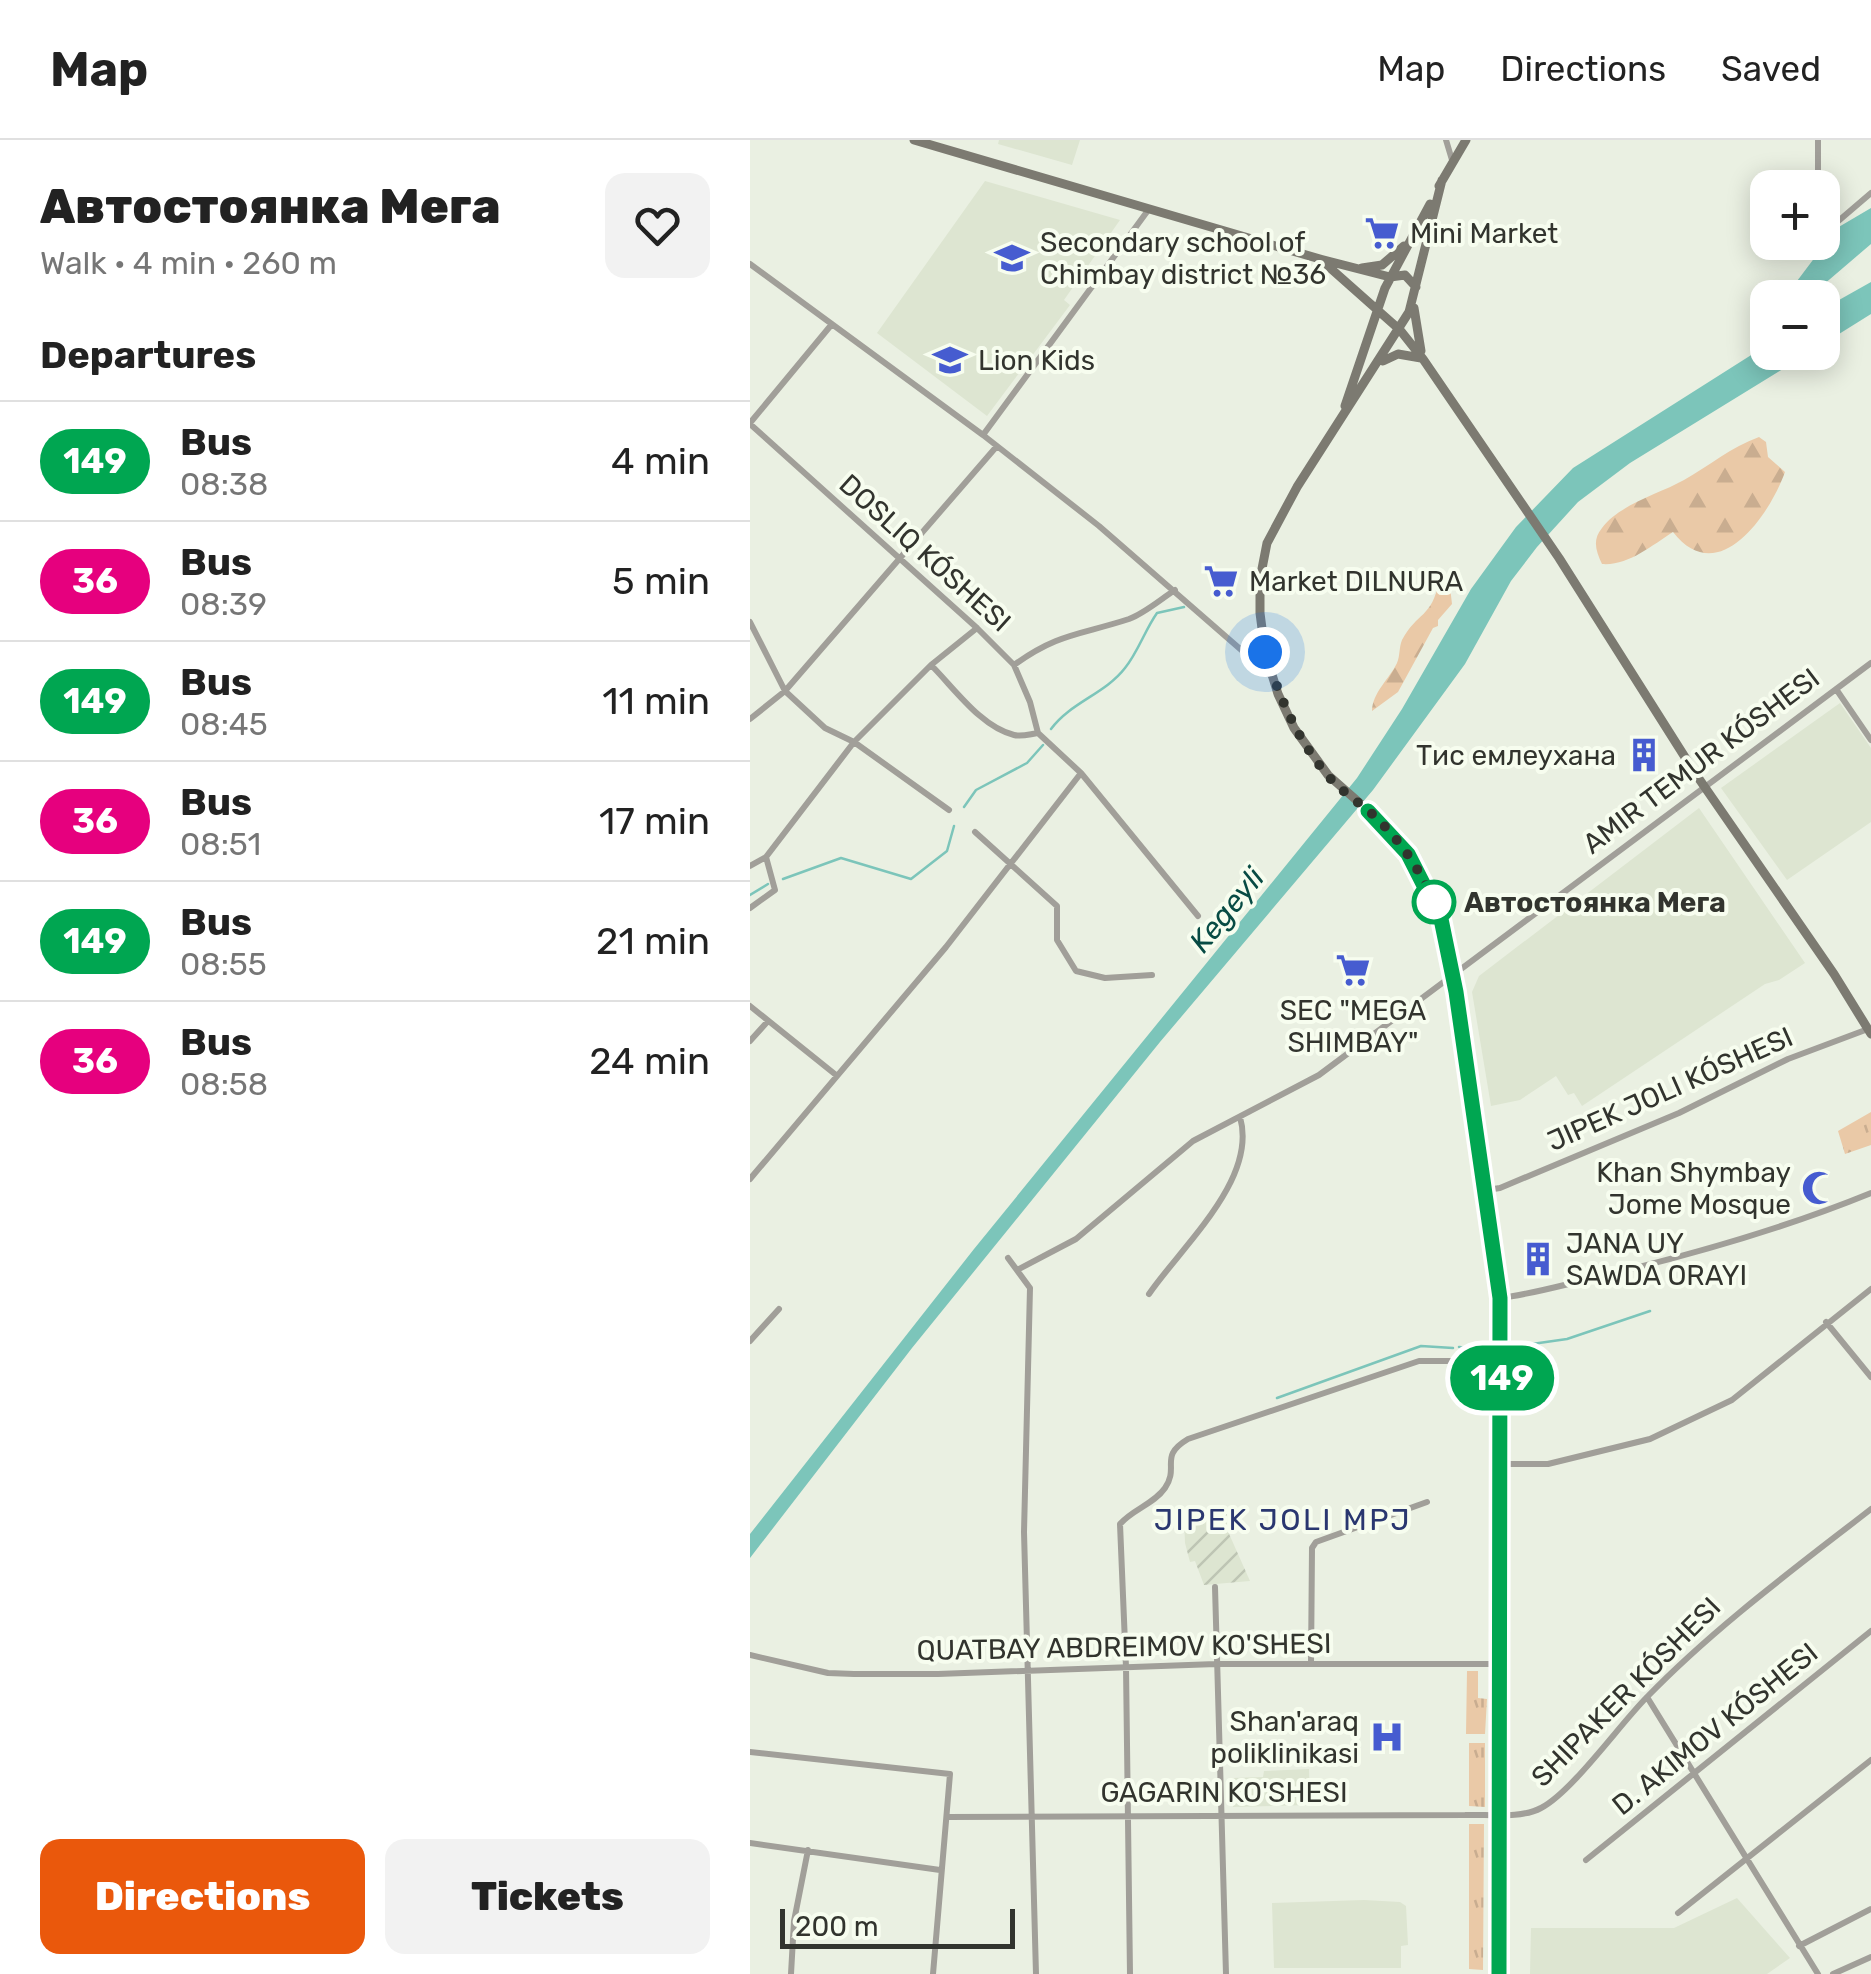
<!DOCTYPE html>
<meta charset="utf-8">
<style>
:root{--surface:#fff;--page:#f2f2f2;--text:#222;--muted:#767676;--line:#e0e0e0;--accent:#ea580c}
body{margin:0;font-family:Rubik,sans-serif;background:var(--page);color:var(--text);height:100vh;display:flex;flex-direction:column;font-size:38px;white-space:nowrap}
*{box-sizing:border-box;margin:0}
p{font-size:32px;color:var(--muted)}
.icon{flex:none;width:55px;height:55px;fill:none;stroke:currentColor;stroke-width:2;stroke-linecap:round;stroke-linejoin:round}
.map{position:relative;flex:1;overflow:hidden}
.sheet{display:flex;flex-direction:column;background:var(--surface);width:750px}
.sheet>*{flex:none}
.badge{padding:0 20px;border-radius:32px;font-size:35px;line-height:65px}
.controls{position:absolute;left:1000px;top:30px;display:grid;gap:20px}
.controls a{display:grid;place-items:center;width:90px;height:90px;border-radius:20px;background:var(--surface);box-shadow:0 5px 25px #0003;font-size:50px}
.scale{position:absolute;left:30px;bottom:25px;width:235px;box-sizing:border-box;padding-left:10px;border:5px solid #32342e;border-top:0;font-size:28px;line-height:35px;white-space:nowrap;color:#32342e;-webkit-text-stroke:8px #f7fdef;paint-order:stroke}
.you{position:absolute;width:50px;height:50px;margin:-25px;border:8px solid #fff;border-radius:50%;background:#1a73e8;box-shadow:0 0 0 15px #1a73e833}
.map>.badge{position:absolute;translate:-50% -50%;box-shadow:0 0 0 5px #fff}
h2{padding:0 40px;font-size:38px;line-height:90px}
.round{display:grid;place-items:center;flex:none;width:105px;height:105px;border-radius:20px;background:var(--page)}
.head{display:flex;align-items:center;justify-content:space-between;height:170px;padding:0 40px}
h1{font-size:48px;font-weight:800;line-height:75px}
.primary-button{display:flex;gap:20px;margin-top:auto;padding:20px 40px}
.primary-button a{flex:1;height:115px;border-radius:20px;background:var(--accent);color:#fff;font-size:40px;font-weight:800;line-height:115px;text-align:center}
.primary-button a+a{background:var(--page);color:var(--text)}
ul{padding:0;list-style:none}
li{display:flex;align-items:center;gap:30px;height:120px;padding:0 40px;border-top:2px solid var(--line)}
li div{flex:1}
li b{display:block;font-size:38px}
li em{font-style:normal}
li .badge{min-width:110px;font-weight:700;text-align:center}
header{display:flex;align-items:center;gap:60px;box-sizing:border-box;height:140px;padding:0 50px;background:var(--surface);border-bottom:2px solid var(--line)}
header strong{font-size:48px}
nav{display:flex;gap:55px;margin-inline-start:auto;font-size:35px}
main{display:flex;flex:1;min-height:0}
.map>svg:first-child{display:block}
</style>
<header>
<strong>Map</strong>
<nav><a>Map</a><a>Directions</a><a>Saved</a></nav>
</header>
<main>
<section class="sheet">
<div class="head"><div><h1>Автостоянка Мега</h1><p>Walk · 4 min · 260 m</p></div><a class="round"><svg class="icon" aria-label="heart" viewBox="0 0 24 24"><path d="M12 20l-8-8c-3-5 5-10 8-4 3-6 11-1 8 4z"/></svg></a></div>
<h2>Departures</h2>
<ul>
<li><span class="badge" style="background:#00a651;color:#fff">149</span><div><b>Bus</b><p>08:38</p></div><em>4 min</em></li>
<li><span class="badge" style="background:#e6007e;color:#fff">36</span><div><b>Bus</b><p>08:39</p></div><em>5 min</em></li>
<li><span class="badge" style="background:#00a651;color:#fff">149</span><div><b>Bus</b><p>08:45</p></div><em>11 min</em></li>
<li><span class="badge" style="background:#e6007e;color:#fff">36</span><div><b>Bus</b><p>08:51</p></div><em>17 min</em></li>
<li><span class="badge" style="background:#00a651;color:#fff">149</span><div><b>Bus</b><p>08:55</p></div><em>21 min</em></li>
<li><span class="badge" style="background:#e6007e;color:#fff">36</span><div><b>Bus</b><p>08:58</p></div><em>24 min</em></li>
</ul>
<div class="primary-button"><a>Directions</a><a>Tickets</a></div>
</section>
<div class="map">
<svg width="1121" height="1834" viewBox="0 0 1121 1834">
<defs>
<pattern id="industrial-furrows" width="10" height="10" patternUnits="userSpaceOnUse" patternTransform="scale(2.5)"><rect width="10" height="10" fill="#dde5d1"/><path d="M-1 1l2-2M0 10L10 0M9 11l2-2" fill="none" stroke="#bec5b4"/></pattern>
<pattern id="grass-tufts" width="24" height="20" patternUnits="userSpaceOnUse" patternTransform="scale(2.5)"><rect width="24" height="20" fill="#eac9a7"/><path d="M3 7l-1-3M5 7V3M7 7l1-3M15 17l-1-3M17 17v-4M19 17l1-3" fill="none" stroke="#c9ad90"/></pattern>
<pattern id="forest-firs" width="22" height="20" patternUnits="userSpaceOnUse" patternTransform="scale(2.5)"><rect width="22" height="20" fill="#eac9a7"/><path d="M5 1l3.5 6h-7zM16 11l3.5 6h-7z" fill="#c9ad90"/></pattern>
</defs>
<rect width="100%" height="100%" fill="#eaf0e2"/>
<path fill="#dde5d1" d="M249,0H330L322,25L248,4Z
M235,41L370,80L314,160L320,165L237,276L127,193Z
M1090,563L1121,608V682L1037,740L971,648Z
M949,668L1055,823L1029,840L1015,844L832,966L824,953L818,955L806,936L770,960L741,966L722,852L729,836Z
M559,1629L560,1665L483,1667L482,1638L513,1637L514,1631Z
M987,1758L1040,1818L1017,1834H780L781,1788H924Z
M614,1760L650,1762L656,1766L658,1805L651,1806V1828H524L522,1763Z"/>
<path fill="url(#industrial-furrows)" d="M477,1374L483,1385L476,1387L500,1441L454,1445L445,1421L440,1422L435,1403L434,1377Z"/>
<path fill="url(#grass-tufts)" d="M1121,972V1005L1095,1014L1088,991Z
M717,1531H728V1558L737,1559L735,1594H716Z
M719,1603H735V1667L719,1666Z
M719,1684H734L733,1830L719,1829Z"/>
<path fill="url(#forest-firs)" d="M1009,297L1016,302L1018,317L1035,332C1019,376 968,450 923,392C901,406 878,426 852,424C846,411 842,400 852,388C870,364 909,354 934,340C959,326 981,307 1009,297Z
M689,441L700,447L702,464L688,480V486L683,488L648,552L622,571C622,553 640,538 647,523C650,516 649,507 652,500C667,472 682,478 689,441Z"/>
<path fill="#7cc5ba" d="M1121,68V104L1059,157H1035L1087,88Z
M1121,142V174L1073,204V169Z
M1017,205L1018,212L1059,213L880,323L828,362L787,407L761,441L715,524L623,650L410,902L162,1208L0,1418V1394L224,1109L607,638L652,569L721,449L766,387L823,328Z"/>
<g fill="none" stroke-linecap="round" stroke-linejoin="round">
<path stroke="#7cc5ba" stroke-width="2.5" d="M301,589C321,562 355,554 375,528C388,512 395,490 407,473L434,467
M214,667L226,650L277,623L293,605
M33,739L91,718L161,739L197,711L204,686
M0,755L18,744
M775,1205L817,1199L900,1171
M709,1207L728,1209
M527,1258L671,1206L703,1208"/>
<path stroke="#a19f99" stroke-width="6" d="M696,0L702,20
M1068,0V48
M1072,83H1086L1121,53
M0,124L233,295L349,386L520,535
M0,283L82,184
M0,284L227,488L264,525L280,562L288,593L331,633L448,776
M233,295L399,69
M0,482L35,551L75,588L104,602L199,670
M181,525C204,548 231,587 264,595C272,597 280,594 288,593
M264,525C308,493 330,495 379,479C395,473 411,459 425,450
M1086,549L1121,600
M0,579L35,551L247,306
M225,692L307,766V800L326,831L355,838L402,835
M0,726L16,717L104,602L181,525L227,488
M0,768L25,750L16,717
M0,866L86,935
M0,901L18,881
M0,1039L196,807L331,633
M737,1050L750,1048L929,973L1038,919L1118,889
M258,1118L280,1148L274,1392L286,1834
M267,1130L326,1099L443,1001L569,935L1121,523
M399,1154C432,1106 508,1039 490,977
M750,1158C783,1154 816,1144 848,1137C941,1115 1033,1089 1121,1053
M1076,1182L1121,1237
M0,1201L29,1169
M752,1324H798L900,1299L982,1260L1121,1149
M465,1447L476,1834
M0,1515L78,1533L104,1534H188L466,1524H750
M561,1524L562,1408L566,1402L677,1362
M897,1557L1068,1834
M0,1612L200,1634L183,1834
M197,1677L715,1675C737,1674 771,1679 791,1668C822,1652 870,1584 897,1557C965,1487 1044,1429 1121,1369
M0,1703L190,1730
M836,1720L1121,1491
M928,1773L1121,1620
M1049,1806L1121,1769
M41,1834L44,1781L58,1710
M380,1834L376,1527L370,1384C383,1369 404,1364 415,1348C430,1326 408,1317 438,1299L669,1221H751
M1083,1834L1121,1817"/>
<path stroke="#7c7a71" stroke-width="9" d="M164,0L570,119L640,137L655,135L666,147
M692,40L659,172L547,347L517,403L510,439V473L515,512L528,554L544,588L578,635L630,681L664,722L691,779L703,836L750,1158L749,1834
M689,46L716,0
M570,119L650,190L673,219L809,418L945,633L1084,834L1121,894
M612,128L632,125L654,106
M664,168L671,211
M633,221L648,214L671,218
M595,266L635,148L680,64"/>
</g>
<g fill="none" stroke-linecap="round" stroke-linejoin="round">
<g stroke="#fff" stroke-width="22">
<path id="line" d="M618,671L658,714L691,779L706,852L750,1158L749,1834"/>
</g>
<use href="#line" stroke="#00a651" stroke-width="15"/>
<path stroke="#32342e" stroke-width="10" stroke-dasharray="0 18" d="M515,512C530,558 547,600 579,637C591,651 607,661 621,673C649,698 669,728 684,762"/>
</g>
<defs>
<g id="supermarket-bare" transform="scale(2.7)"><path d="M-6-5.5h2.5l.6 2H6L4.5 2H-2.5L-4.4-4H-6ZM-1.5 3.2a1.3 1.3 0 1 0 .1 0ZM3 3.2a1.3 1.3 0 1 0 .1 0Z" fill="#465cd0" stroke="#f7fdef" stroke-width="2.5" paint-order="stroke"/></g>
<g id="school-bare" transform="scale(2.7)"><path d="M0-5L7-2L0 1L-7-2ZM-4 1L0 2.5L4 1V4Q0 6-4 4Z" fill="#465cd0" stroke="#f7fdef" stroke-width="2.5" paint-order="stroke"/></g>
<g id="building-bare" transform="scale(2.7)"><path d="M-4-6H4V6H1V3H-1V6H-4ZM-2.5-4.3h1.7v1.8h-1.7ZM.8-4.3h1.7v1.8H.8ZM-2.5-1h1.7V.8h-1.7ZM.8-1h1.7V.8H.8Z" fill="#465cd0" stroke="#f7fdef" stroke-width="2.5" paint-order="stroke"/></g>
<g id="mosque-bare" transform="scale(2.7)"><path d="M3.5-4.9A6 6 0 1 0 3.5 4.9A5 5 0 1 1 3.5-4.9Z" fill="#465cd0" stroke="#f7fdef" stroke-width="2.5" paint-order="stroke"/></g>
<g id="hospital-bare" transform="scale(2.7)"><path d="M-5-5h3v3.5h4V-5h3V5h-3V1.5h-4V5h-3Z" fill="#465cd0" stroke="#f7fdef" stroke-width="2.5" paint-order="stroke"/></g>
</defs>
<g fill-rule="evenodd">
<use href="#supermarket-bare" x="632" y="93"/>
<use href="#school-bare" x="262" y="118"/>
<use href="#school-bare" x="200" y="220"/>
<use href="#supermarket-bare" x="471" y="441"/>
<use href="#building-bare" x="894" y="615"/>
<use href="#supermarket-bare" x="603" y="830"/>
<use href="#mosque-bare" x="1069" y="1048"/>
<use href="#building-bare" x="788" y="1119"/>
<use href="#hospital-bare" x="637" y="1597"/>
</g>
<circle fill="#fff" stroke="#00a651" stroke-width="5" cx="684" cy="762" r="20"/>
<g text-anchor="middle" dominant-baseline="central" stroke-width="8" stroke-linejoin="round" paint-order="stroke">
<g font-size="28" fill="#32342e" stroke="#f7fdef" text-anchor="start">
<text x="660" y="93">Mini Market</text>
<text x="290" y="102">Secondary school of<tspan x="290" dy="32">Chimbay district №36</tspan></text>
<text x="228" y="220">Lion Kids</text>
<text x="499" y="441">Market DILNURA</text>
<text x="866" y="615" text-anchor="end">Тис емлеухана</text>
<text x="603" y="870" text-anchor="middle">SEC "MEGA<tspan x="603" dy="32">SHIMBAY"</tspan></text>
<text x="1041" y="1032" text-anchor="end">Khan Shymbay<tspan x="1041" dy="32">Jome Mosque</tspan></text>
<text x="816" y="1103">JANA UY<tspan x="816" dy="32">SAWDA ORAYI</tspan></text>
<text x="609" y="1581" text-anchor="end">Shan'araq<tspan x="609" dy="32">poliklinikasi</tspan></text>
</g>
<g font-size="28" fill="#32342e" stroke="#f7fdef">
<text transform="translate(175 413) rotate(42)">DOSLIQ KÓSHESI</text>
<text transform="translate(951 621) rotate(-37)">AMIR TEMUR KÓSHESI</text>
<text transform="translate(920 949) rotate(-24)">JIPEK JOLI KÓSHESI</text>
<text transform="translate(374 1507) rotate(-1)">QUATBAY ABDREIMOV KO'SHESI</text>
<text transform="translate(876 1552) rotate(-45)">SHIPAKER KÓSHESI</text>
<text transform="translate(965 1589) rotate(-39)">D. AKIMOV KÓSHESI</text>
<text x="474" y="1652">GAGARIN KO'SHESI</text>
</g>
<g font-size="28" font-weight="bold" fill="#32342e" stroke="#f7fdef" text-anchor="start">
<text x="714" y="762">Автостоянка Мега</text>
</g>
<g font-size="30" font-style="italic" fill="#074b44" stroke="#f7fdef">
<text transform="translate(477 770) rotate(-51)">Kegeyli</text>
</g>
<g font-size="30" letter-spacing="2.5" fill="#2a3770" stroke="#f7fdef">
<text x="533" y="1380">JIPEK JOLI MPJ</text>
</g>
</g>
</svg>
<div class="controls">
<a>+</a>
<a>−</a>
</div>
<div class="scale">200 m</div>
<div class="you" style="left:515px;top:512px"></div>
<b class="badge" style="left:752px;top:1238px;background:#00a651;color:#fff">149</b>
</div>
</main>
